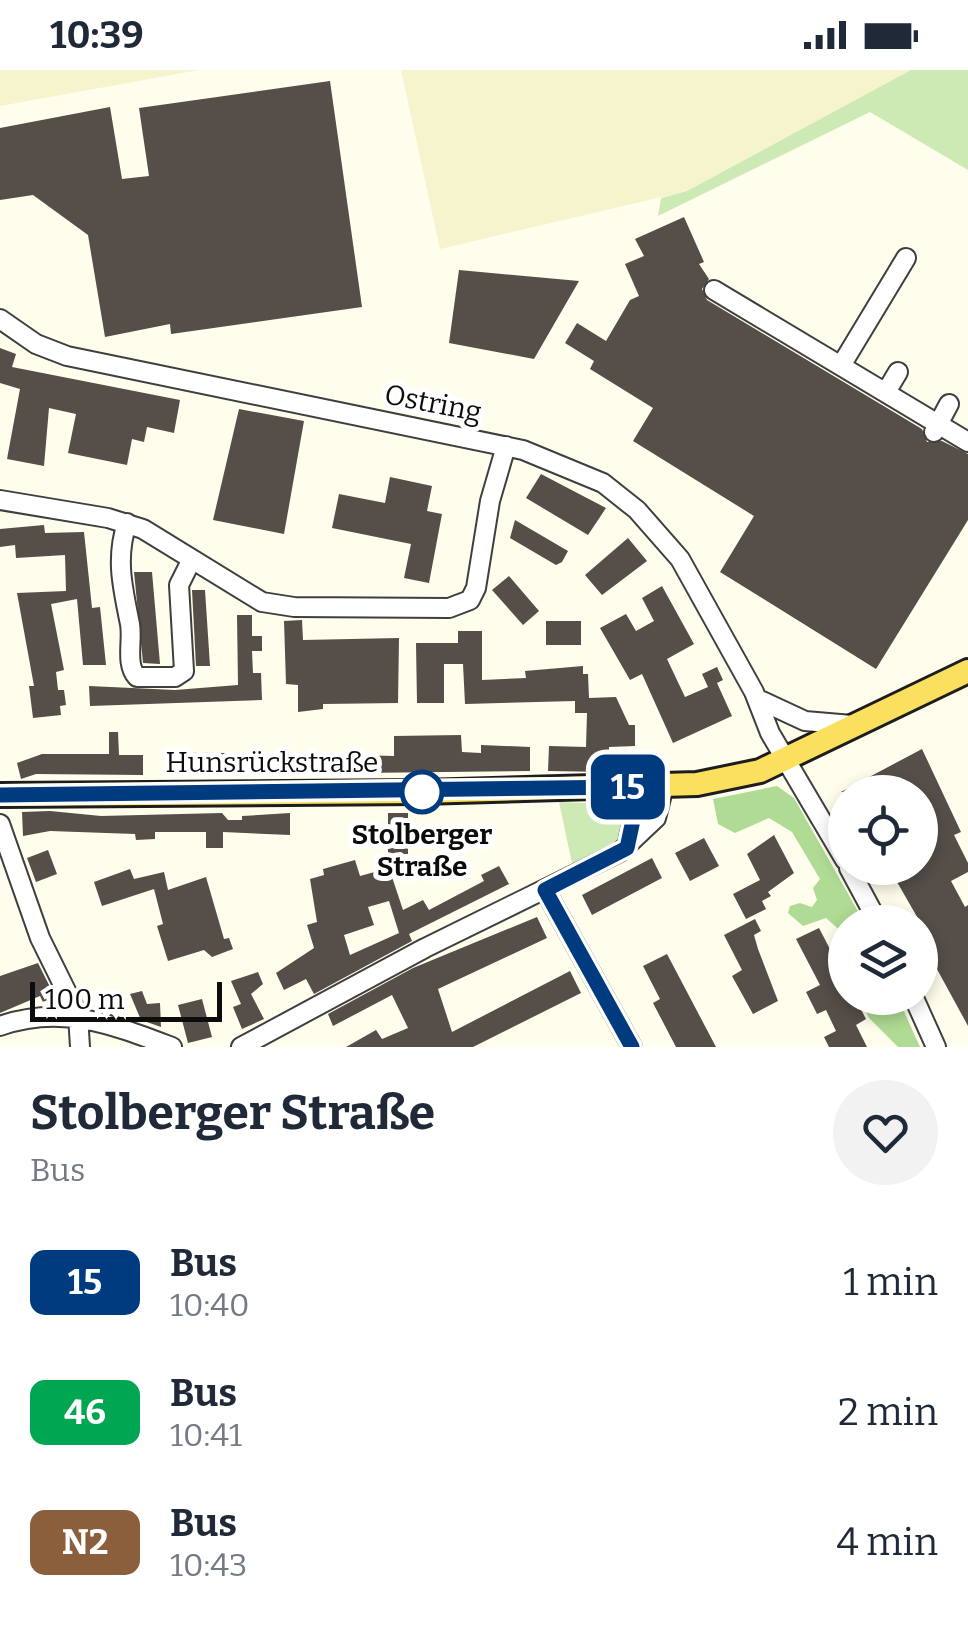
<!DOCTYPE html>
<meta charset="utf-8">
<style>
:root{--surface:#fff;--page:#f2f2f3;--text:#1f2937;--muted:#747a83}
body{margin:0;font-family:Bitter,serif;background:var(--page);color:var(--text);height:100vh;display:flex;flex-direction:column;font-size:38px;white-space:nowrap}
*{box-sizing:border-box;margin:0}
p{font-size:32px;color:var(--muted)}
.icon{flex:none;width:55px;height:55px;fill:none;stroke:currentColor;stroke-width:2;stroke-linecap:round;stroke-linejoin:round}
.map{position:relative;height:977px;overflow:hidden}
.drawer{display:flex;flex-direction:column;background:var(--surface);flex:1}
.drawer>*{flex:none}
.badge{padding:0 20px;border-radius:15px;font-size:35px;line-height:65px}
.tools{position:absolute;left:828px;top:705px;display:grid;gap:20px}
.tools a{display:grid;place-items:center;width:110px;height:110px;border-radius:50%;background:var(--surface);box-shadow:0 5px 15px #0003;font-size:50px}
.scale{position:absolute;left:30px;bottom:25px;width:192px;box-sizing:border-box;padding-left:10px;border:5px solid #0c0c0c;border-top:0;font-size:28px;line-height:35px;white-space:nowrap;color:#0c0c0c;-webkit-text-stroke:8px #fff;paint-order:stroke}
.map>.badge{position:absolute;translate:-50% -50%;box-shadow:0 0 0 5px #fff}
.round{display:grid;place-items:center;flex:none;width:105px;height:105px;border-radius:52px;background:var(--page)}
.summary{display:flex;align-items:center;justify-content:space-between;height:170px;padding:0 30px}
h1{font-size:48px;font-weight:700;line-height:75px}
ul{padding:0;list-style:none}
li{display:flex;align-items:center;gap:30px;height:130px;padding:0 30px}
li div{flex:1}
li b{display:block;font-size:38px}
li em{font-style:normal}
li .badge{min-width:110px;font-weight:700;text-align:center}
.status{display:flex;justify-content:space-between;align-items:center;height:70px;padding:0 50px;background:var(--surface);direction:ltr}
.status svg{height:28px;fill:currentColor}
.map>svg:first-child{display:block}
</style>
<div class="status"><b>10:39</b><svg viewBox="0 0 49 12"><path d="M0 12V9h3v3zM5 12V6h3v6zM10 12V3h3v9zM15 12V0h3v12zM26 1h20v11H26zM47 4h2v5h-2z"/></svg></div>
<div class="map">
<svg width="968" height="977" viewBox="0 0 968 977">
<rect width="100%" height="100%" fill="#fffdec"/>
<path fill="#f5f4cc" d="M0,0H199L0,36Z
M401,0H911L687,121L440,179Z"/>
<path fill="#cdeab5" d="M911,0H968V100L870,42L658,146L661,128L687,121Z
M559,732L613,734L625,752C619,780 598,786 573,798Z"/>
<path fill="#afdb94" d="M777,716L794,728L864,852H845V895L837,874L844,864L826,848L803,856L788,843L790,836L800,833L812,837L817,830L813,818L820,809L792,762L769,748L735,763L718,754L713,729Z
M859,928H898L920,977H898L869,948Z"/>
<path fill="#554e49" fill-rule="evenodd" d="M330,11L362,237L171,264L170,254L105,267L88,165L33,125L0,130V58L110,37L122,109L149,106L139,38Z
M684,147L704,192L699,194L709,209L702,219L707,230L922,359L927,372L942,371L968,384V450L876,599L720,502L754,446L633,371L653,338L590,299L594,291L565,273L577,253L606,271L630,230L639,226L625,194L644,186L635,169Z
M459,200L579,211L534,289L449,273Z
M0,278L16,284L12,297L180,330L174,363L147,357L144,372L132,369L127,395L68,383L76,344L49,338L44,396L7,389L20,319L0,313Z
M239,339L304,351L284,464L213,450Z
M541,404L606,438L588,465L526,428Z
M390,407L432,416L427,441L442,444L429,513L404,508L411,474L332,458L339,424L385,433Z
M515,450L568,481L562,492L556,495L510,468Z
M44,455L45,463L84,462L92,538L100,537L106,595H83L77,529L51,534L64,600L56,602L58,620H64L66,635L60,636L61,645L33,648L29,616H34L17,523L66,521L65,485L16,488L15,475L0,477V459Z
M628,468L647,491L602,525L585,505Z
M134,502H152L160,594L143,593Z
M509,506L539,541L523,555L492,520Z
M662,516L694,574L667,589L685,627L708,617L702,604L717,597L723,610L717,613L732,646L673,673L642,604L630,610L600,558L626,544L636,561L654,551L642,528Z
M192,520H205L210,596H196Z
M237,545H252V566H262V581H252L253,603H261L262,630L90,636L89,616L175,620L238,615Z
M302,550L303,570L399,568L398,633L323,634V639L298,642V615L286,614L284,551Z
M546,551H581V575H546Z
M458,561H482V610L526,608L525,601L583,596V604H588L589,628L616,627L629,655H635V676L609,677V702L548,701L549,676L586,677L587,643H575V631L465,634L463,594H444V633H417L416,573H458Z
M109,662H118L119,685H143V705L36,704L21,709L17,693L42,684H109Z
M461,665L462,682L481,683V675L530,677V701L356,703V685L394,686V666Z
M922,679L961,762L954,765L968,793V802L951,811L965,837L968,835V956L920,868V852L889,798H920V722H841Z
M167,682L226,683L227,705L167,704Z
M287,682L338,688L337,703L282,699L265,701L264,705L244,704L245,685L287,687Z
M50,741L101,746L222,743L228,750H242V746L290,743V765L223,762V778H206V762H155V769L136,770L135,764L50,761L23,766L22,742Z
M388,743H408V784H388Z
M774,765L794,803L768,822L771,826L762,831L766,839L746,849L733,824L760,810L747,784Z
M704,768L719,796L690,811L675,783Z
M48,780L57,804L36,812L27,788Z
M652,788L662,808L592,845L582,825Z
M355,790L360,806L389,798L403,840L423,830L429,840L484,811L481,805L499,796L509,814L409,864L412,871L314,924L306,909L284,920L276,903L314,878L307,855L317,852L310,809L324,805L323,799ZM389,831L399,863L350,885L344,865L374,855L368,837Z
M130,799L134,809L164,802L168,820L206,807L224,869L229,868L233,879L212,887L204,880L168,891L157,856L163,854L154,819L102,836L94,812Z
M537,847L547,868L438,919L452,962L570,901L581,923L473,977H346L376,960L382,969L408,958L392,925L333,956L328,944L413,898Z
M755,849L761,861L754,865L758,879L778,931L753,944L732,906L742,900L724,865Z
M819,858L845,908V928H855L866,949L856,955L867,977H829L824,967L836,961L826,940L817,944L806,922L820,915L796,869Z
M667,884L716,977H676L653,933L660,929L643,896Z
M38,893L55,927L43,932L40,926L0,943V906Z
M258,902L263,914L251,924L264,949L242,959L233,937L241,934L231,911Z
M142,921L147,934L160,933L161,957L141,950L130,924Z
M202,929L212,967L188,973L178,935Z"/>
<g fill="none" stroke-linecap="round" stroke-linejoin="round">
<g stroke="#3f3f3f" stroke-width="22">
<path id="minor" d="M714,220L968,372
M0,249L36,274L67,286L523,380L603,413L637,440L680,489L754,622L770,663L845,790
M842,294L906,188
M886,322L898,302
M934,362L949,334
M0,430L108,448L143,459L262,532L294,537L449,538L470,530L476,518L490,431L506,376
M127,453C115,489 123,519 130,554C133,571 125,594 137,607H175L184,601L179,515L192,489
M762,631L805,651L852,655
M0,754L40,868L78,945L80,977
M627,777L635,741L633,717
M849,798L878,852
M545,820L632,977
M914,928L936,977
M0,956C62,934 114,955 172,977
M241,977L425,878L620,782L656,748L664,716"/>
</g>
<g stroke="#1d1d1d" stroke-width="28">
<path id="major" d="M0,725L421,722L697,714L760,701L968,601"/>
</g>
<use href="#minor" stroke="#fff" stroke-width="18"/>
<use href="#major" stroke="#fbe060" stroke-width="22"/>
</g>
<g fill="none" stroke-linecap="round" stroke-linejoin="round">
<g stroke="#fff" stroke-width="22">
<path id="line" d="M0,725L633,717L635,741L627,778L545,820L632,977"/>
</g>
<use href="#line" stroke="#003b80" stroke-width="15"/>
</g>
<circle fill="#fff" stroke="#003b80" stroke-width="5" cx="422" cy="722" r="20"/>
<g text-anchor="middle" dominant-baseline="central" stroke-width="10" stroke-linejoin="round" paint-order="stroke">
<g font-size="28" fill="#0c0c0c" stroke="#fff">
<text transform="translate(433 333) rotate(11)">Ostring</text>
<text x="272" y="692">Hunsrückstraße</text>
</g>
<g font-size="28" font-weight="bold" fill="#0c0c0c" stroke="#fff">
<text x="422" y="764">Stolberger<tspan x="422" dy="32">Straße</tspan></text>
</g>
</g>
</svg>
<div class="tools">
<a><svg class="icon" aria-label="locate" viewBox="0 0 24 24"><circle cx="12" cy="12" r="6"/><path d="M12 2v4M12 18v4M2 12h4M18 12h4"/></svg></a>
<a><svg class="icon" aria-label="layers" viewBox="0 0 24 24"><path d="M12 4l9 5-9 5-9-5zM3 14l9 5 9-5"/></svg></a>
</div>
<div class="scale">100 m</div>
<b class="badge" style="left:628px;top:717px;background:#003b80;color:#fff">15</b>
</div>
<section class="drawer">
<div class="summary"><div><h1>Stolberger Straße</h1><p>Bus</p></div><a class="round"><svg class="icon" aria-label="heart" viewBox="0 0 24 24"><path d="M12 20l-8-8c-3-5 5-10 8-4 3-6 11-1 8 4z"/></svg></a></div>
<ul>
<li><span class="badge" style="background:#003b80;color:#fff">15</span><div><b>Bus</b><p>10:40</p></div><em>1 min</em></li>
<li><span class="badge" style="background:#00a651;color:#fff">46</span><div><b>Bus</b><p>10:41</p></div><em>2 min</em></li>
<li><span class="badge" style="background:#8b5e3c;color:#fff">N2</span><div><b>Bus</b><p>10:43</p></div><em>4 min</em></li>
</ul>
</section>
